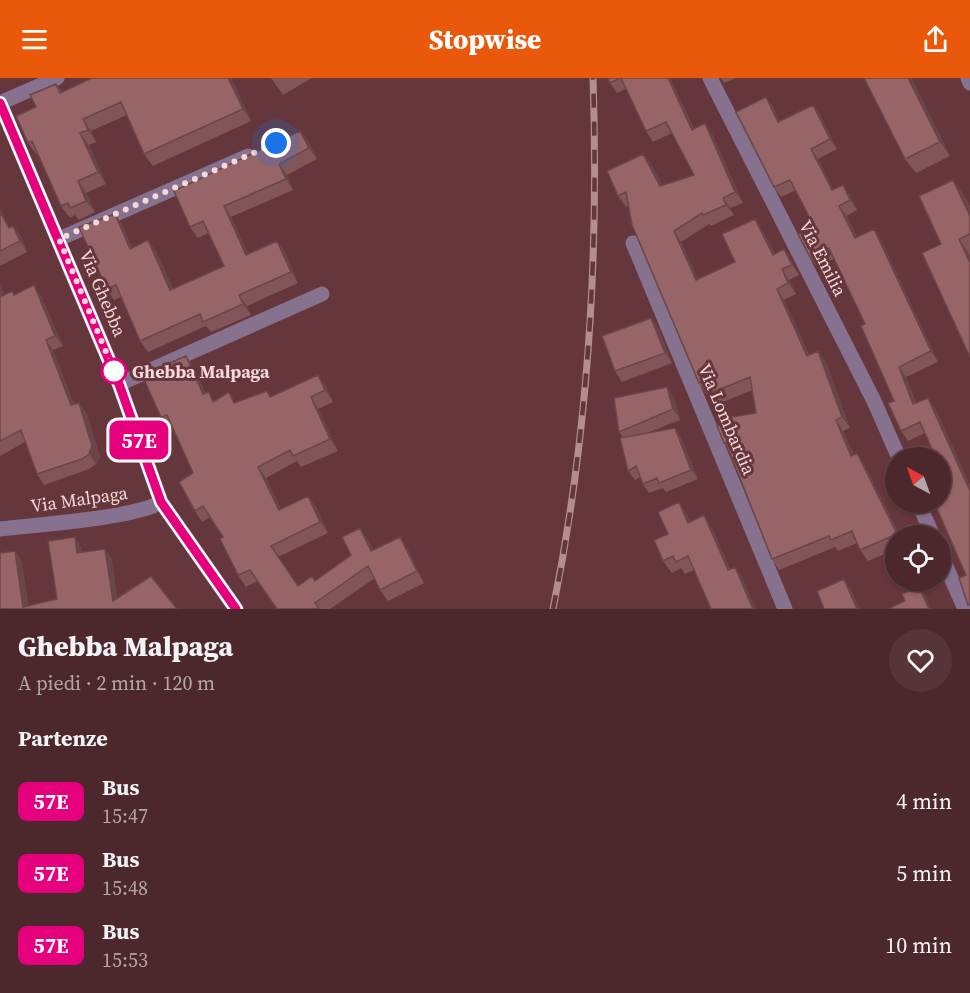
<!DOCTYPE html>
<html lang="it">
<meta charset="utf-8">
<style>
:root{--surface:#4c282c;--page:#563438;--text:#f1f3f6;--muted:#b2a6a9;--line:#634448;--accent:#ea580c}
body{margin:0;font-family:"Source Serif 4",serif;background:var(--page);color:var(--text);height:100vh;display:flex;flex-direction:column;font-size:22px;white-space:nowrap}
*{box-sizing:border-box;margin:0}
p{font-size:20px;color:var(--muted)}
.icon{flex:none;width:33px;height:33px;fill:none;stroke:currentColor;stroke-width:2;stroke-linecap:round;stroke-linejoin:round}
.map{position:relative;height:531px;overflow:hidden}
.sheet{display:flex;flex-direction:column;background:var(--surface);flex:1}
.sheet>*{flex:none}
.badge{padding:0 12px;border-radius:9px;font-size:21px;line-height:39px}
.needle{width:39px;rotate:319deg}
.fabs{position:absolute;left:885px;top:369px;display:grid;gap:12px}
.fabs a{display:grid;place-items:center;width:66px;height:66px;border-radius:50%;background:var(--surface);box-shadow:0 2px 4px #0004,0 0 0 2px var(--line);font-size:30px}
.you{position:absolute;width:30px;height:30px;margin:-15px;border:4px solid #fff;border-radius:50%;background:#1a73e8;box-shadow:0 0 0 9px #1a73e833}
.map>.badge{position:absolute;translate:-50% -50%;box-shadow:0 0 0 3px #fff}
h2{padding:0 18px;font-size:22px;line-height:54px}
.round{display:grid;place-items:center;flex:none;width:63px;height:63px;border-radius:32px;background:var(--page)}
.head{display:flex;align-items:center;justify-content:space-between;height:102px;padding:0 18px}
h1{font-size:28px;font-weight:800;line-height:45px}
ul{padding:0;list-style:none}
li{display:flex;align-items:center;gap:18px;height:72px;padding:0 18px}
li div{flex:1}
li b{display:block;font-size:22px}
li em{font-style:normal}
li .badge{min-width:66px;font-weight:700;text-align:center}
header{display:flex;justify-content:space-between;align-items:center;height:78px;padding:0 18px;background:var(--accent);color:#fff;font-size:27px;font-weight:800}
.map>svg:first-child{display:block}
</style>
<header><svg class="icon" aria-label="menu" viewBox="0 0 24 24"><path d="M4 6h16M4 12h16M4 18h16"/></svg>Stopwise<svg class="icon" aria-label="share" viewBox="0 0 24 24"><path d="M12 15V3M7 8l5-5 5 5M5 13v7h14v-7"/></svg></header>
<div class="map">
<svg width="970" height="531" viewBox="0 0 970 531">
<rect width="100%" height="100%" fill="#65363b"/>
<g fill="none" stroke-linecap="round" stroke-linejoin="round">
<path stroke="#86718f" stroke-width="15" d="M710,0L874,323L899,380
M968,0L970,5
M0,25L119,306L161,424L236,531
M0,25L57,0
M59,161L248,78
M633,165L785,531
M119,306L322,216
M918,424L933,458
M0,451C34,447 137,440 161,424
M940,475L965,531"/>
<g stroke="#b38d90" stroke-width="7">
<path id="rail" d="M553,531C588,358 599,176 593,0"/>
</g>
<use href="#rail" stroke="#65363b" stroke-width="4.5" stroke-dasharray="14" stroke-linecap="butt"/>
</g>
<path fill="#825659" d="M231,0L251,43L153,88L144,76L127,37L91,53L96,64L89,67L106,106L86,115L95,134L79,142L75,137L70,140L61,128L38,76L37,77L28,65L56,6L62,14Z
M271,0H312L283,17Z
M608,0H670L694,51L712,56L743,125L730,130L734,137L711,148L709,146L681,164L698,201L735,184L755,141L762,152L775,176L784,171L791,182L799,197L789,202L796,216L784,222L809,277L818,273L826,284L850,350L843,353L854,377L864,386L900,458H896V471L868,483L860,472L857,465L838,473L835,469L779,492L772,481L730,374L724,365L721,347L756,335L752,312L716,327L708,315L706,316L699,305L628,128L626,129L618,118L643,76L651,86L662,108L694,97L672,55L653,64L646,53L626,11L617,15L610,5Z
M721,0H736L724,5Z
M911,0L950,78L916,95L905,81Z
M766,19L773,29L780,44L813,27L820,37L837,71L818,81L833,112L850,117L857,132L847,138L857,159L874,151L881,162L938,284L906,299L916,325L935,330L970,407V529L968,527L966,497L940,380L925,355L908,363L901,353L894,323L865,246L834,181L817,189L810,179L814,148L796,112L781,119L774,109Z
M300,53L308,63L317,81L287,97L293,112L231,139L248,176L285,174L298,205L247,228L251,237L211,254L206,248L148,274L140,263L121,219L114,222L107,211L115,136L122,147L132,170L156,173L173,211L224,188L208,155L198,160L190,149Z
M953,102L966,120L970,129V280L922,175L941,166Z
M0,131L10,150L13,148L21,159L27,174L0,188Z
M0,207L4,217L12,213L15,217L41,218L63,268L53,272L74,327L79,325L87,336L100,379L96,386L89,391L44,407L37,396L25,364L0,378Z
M651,240L658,250L672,285L622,304L615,293Z
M194,290L205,315L215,323L236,324L267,313L270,318L326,308L333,324L318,331L338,373L301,389L297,383L266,400L281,431L316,429L328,455L278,479L298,508L315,503L351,477L360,450L367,461L373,472L407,470L424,505L388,523L380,512L375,500L330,531H277L257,503L246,509L238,497L223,459L210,439L202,444L195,433L193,395L172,349L169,350L161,339Z
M674,319L680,342L647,355L675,350L681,360L698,401L666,414L663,410L649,415L643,406L640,399L635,402L628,393L623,360L619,354Z
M687,437L690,444L712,450L730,491L743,501L694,492L685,496L681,490L672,495L663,483L668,456Z"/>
<path fill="#6a4648" d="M228,0H231L251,43L243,31Z
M668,0H670L699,63L692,52Z
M908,0H911L950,78L940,64Z
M766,19L773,29L786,54L778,44Z
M813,27L820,37L837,71L830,61Z
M83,41L91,53L96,64L88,52Z
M705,45L712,56L743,125L735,114Z
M300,53L308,63L317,81L309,70Z
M80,55L89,67L106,106L98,94Z
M811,71L818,81L839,123L832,112Z
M643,76L651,86L667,119L660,108Z
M279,86L287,97L293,112L286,101Z
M953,102L966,120L970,129V138Z
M78,103L86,115L95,134L86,123Z
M843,107L850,117L857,132L850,122Z
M723,120L730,130L734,137L726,127Z
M224,128L231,139L254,188L246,177Z
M839,128L847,138L862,170L855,160Z
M0,131L16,161L9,150L0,134Z
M115,136L122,147L138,182L130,171Z
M755,141L762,152L781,187L773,177Z
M13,148L21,159L27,174L20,163Z
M874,151L881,162L938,284L931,273Z
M674,153L681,164L704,213L696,202Z
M959,161L970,177V185Z
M148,162L156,173L178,223L170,212Z
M277,163L285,174L298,205L291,194Z
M784,171L791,182L799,197L792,187Z
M782,191L789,202L796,216L788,205Z
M0,207L9,228L2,218L0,213Z
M34,207L41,218L63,268L55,258Z
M777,211L784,222L815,289L807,278Z
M239,217L247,228L251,237L243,226Z
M651,240L658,250L672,285L665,275Z
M46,262L53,272L79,338L71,327Z
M818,273L826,284L850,350L842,339Z
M186,278L194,290L210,327L203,316Z
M899,289L906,299L920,337L913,326Z
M318,297L326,308L333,324L325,312Z
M667,309L674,319L680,342L673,331Z
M311,319L318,331L338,373L330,361Z
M928,320L935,330L970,407V412Z
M79,325L87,336L100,379L96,386L89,376Z
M836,342L843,353L859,388L851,378Z
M675,350L681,360L698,401L691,392Z
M857,375L864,386L900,458L897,456Z
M258,389L266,400L287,444L279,432Z
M308,418L316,429L328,455L320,444Z
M679,424L687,437L696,457L688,445Z
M704,437L712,450L736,504L728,492Z
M360,450L367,461L379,485L371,473Z
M75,459L82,470L84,485L77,475Z
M400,459L407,470L424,505L417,493Z
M105,471L112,481L119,531L113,523Z
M15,473L22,483L29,531L23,529Z
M735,489L743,501L756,531H753Z
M844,501L851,511L860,531H857Z
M919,509L926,519L931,531H929Z"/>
<path fill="#976467" stroke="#6a4648" stroke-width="1.5" d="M92,0H228L243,31L144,76L121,24L83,41L88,52L80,55L98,94L78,103L86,123L70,130L68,125L61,128L32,63L28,65L16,38L36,29L30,17L56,6L60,15Z
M608,0H620L610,5Z
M621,0H668L692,52L705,45L735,114L723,120L726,127L703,137L702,135L674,153L696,202L735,184L722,156L755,141L773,177L784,171L792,187L782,191L788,205L777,211L807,278L818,273L842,339L836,342L851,378L857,375L897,456L860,472L852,453L831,462L829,458L772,481L726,365H724L717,348L721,347L719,341L756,335L750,299L708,316L703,303L699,305L632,147L626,114L618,118L607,93L643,76L660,108L694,97L666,44L646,53Z
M864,0H908L940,64L905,81Z
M766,19L778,44L813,27L830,61L811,71L832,112L843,107L850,122L839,128L855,160L874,151L931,273L899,289L913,326L928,320L969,411L970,410V526L968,527L959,500L966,497L934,424H940V380H936L920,344L901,353L888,325L894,323L861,248L865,246L829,170L810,179L798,156L814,148L790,102L774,109L736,34Z
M300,53L309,70L279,86L286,101L224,128L246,177L277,163L291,194L239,217L243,226L203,244L200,236L140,263L116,207L107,211L79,149L115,136L130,171L148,162L170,212L224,188L203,143L190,149L174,113Z
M953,102L970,138V156L959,161L970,185V279L922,175L941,166L919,118Z
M0,134L9,150L13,148L20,163L0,173Z
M34,207L55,258L46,262L71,327L79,325L92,368L89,376L82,381L37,396L21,352L0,363V213L2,218L12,213L14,217Z
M651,240L665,275L615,293L602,258Z
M186,278L203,316L209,314L213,324L229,314L234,325L267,313L270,319L318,297L325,312L311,319L330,361L293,378L290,372L258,389L279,432L308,418L320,444L271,468L298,508L312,498L315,503L351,477L342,459L360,450L371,473L400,459L417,493L380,512L368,488L315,525L319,531H277L250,492L238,497L220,461L223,459L203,428L195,433L179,404L193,395L167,337L161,339L142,297Z
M667,309L673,331L619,354L614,320Z
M675,350L691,392L659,405L657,400L643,406L636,388L628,393L620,360Z
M679,424L688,445L704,437L728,492L735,489L753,531H711L688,478L676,484L673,478L663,483L654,462L668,456L658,434Z
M75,459L77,475L105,471L113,523L151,498L177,531H0V475L15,473L23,529L57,521L48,463Z
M844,501L857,531H824L817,513Z
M919,509L929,531H888L905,523L902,516Z"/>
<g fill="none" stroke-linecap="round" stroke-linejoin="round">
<g stroke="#fff" stroke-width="14">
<path id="line" d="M0,25L119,306L161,424L236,531"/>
</g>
<use href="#line" stroke="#e6007e" stroke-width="9"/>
<path stroke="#f6d8d9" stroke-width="6" stroke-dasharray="0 10.8" d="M114,293L59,161L276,65"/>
</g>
<circle fill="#fff" stroke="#e6007e" stroke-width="3" cx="114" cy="293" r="12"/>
<g text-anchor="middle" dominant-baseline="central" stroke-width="6" stroke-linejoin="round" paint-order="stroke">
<g font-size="18" fill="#f6d8d9" stroke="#65363b">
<text transform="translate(823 180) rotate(63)">Via Emilia</text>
<text transform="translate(103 215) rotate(67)">Via Ghebba</text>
<text transform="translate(727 341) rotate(67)">Via Lombardia</text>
<text transform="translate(79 421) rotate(-8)">Via Malpaga</text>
</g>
<g font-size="18" font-weight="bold" fill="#f6d8d9" stroke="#65363b" text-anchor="start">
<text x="132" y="293">Ghebba Malpaga</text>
</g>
</g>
</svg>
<div class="fabs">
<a><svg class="needle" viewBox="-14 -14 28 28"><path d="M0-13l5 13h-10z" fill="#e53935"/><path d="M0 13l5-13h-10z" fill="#b2a6a9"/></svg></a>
<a><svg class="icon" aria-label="locate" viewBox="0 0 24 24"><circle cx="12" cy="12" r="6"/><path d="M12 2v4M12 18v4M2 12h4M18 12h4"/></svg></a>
</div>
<div class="you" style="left:276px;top:65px"></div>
<b class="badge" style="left:139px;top:362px;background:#e6007e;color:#fff">57E</b>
</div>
<section class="sheet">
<div class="head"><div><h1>Ghebba Malpaga</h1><p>A piedi · 2 min · 120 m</p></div><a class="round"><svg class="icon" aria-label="heart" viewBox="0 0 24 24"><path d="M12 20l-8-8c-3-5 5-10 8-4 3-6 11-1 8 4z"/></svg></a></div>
<h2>Partenze</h2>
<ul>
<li><span class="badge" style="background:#e6007e;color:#fff">57E</span><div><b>Bus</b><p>15:47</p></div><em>4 min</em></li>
<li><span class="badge" style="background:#e6007e;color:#fff">57E</span><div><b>Bus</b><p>15:48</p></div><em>5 min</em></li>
<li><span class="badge" style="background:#e6007e;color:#fff">57E</span><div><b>Bus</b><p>15:53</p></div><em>10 min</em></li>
</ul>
</section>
